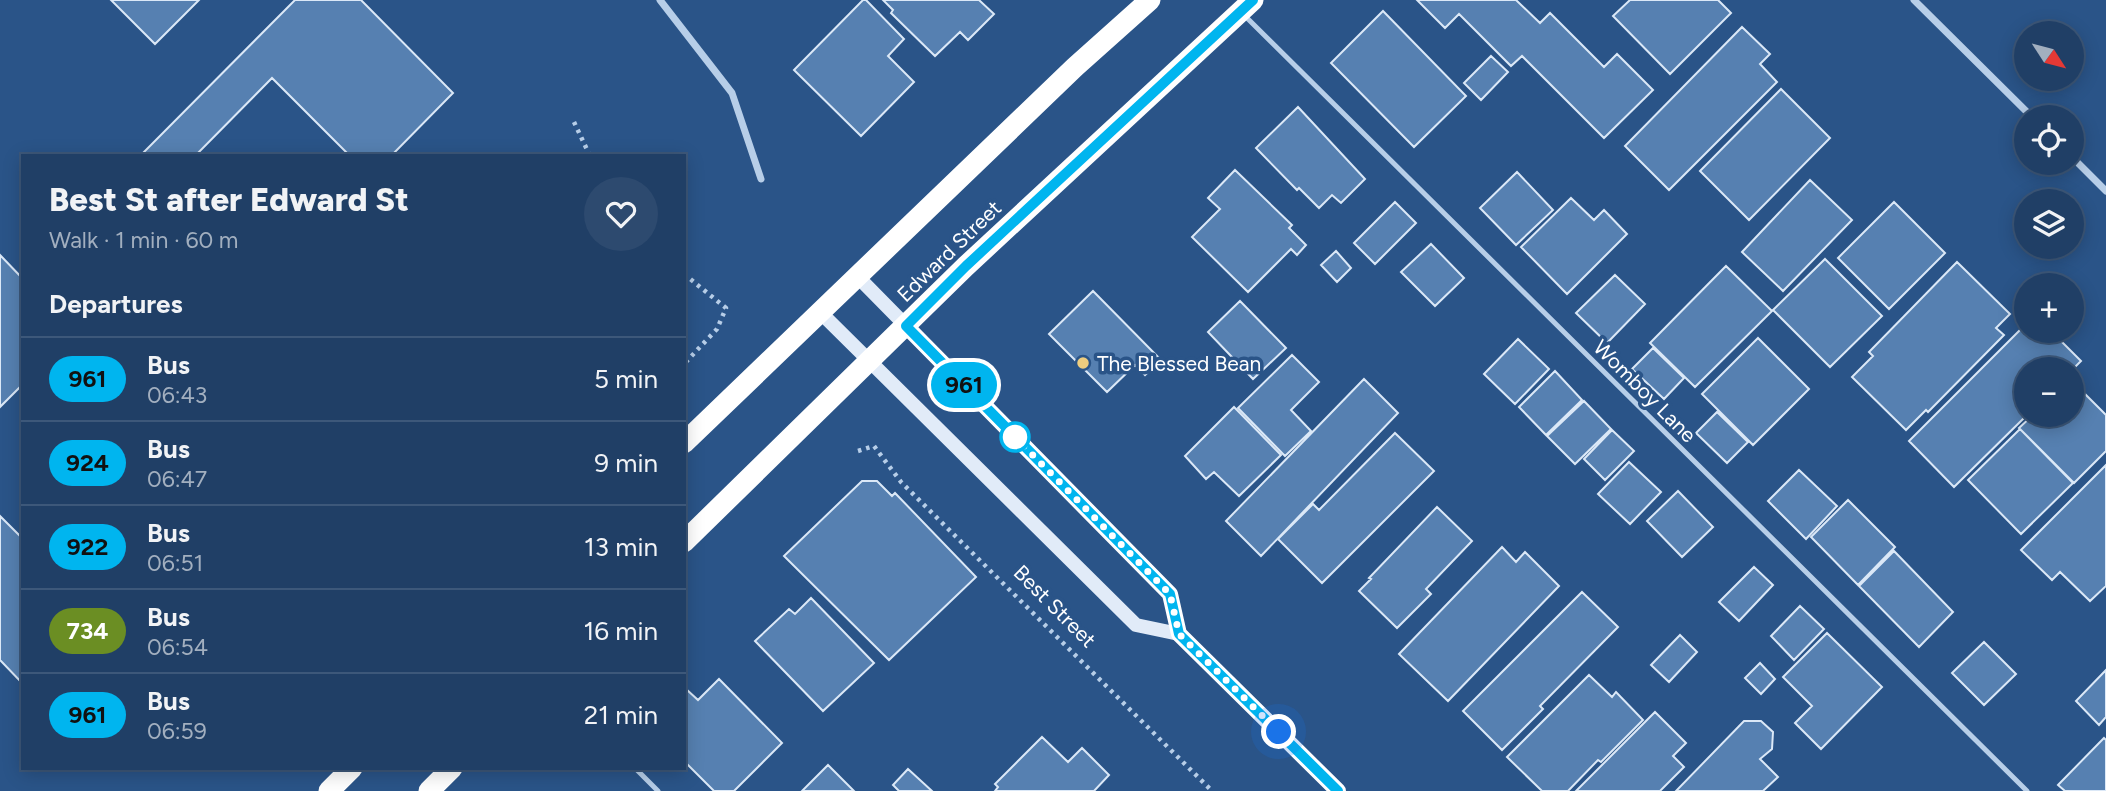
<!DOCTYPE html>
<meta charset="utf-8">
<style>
:root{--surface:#203f66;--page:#2d4a6f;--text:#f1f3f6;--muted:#a2afbf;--line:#3d587a}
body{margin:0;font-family:Figtree,sans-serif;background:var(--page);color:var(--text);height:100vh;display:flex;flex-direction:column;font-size:26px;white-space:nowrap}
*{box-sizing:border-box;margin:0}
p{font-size:23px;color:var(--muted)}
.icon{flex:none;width:38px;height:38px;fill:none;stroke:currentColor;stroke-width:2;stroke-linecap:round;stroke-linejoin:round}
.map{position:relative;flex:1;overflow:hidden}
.sheet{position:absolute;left:21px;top:154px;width:665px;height:616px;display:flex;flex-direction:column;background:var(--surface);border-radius:0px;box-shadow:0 4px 18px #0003,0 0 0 2px var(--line)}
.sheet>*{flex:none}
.badge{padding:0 14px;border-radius:23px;font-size:24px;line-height:46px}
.needle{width:46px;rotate:126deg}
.buttons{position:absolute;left:2014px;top:21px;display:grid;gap:14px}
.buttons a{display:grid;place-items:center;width:70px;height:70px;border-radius:50%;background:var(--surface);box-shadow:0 4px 18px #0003,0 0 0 2px var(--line);font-size:35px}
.you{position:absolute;width:35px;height:35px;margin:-18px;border:5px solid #fff;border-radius:50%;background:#1a73e8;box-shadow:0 0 0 10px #1a73e833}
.map>.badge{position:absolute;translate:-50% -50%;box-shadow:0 0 0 4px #fff}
h2{padding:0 28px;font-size:26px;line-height:63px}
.round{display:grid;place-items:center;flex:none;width:74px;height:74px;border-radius:37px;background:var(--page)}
.head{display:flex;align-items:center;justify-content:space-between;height:119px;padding:0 28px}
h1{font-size:33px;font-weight:800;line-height:52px}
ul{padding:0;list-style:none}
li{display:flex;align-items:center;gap:21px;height:84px;padding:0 28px;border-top:2px solid var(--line)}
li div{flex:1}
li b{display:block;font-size:26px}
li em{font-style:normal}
li .badge{min-width:77px;font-weight:700;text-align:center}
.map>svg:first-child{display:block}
</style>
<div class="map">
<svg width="2106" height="791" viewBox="0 0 2106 791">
<rect width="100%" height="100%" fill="#2a5488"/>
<path fill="#5680b1" stroke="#dbe8f7" stroke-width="2" d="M111,0H199L155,44Z
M295,0H361L453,93L391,156H350L272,78L195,156H140Z
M863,0H866L904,39L888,56L914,82L861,136L794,70Z
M883,0H979L994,14L968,40L960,32L935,56L891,13L893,10Z
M1417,0H1516L1540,23L1550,13L1604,67L1617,54L1653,90L1604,138L1522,56L1511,66L1459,14L1445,28Z
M1630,0H1718L1731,13L1670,74L1613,16Z
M1383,11L1466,96L1414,147L1331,63Z
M1742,27L1770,54L1760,64L1777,82L1669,190L1625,146Z
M1491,56L1508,72L1481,100L1464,83Z
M1781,89L1830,138L1749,220L1700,171Z
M1298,107L1365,179L1341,203L1332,195L1319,208L1299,188L1297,190L1256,148Z
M1235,170L1292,225L1289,228L1306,245L1297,255L1291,249L1248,292L1192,237L1220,209L1208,198Z
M1517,172L1553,210L1516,245L1480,208Z
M1810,180L1852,220L1783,291L1742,252Z
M1571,198L1594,220L1604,210L1627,234L1567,294L1521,247Z
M1395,202L1416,223L1375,264L1354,243Z
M1894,202L1945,253L1889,309L1838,258Z
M1431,244L1464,278L1435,306L1401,272Z
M1336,251L1351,268L1337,282L1321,265Z
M0,255L23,279V384L0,407Z
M1825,259L1882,316L1830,367L1773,310Z
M1957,262L2010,314L1996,328L2004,335L1928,412L1926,410L1906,430L1852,377L1873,356L1869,352Z
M1726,266L1772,311L1695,387L1650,343Z
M1615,275L1645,304L1607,343L1576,313Z
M1093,291L1161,360L1145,375L1135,365L1107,392L1049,334Z
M1240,301L1286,348L1253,379L1208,332Z
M2026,324V331H2051L2081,361L2072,370L2026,369L2027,415L1954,487L1909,441Z
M1758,338L1809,389L1753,445L1702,394Z
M1518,339L1549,369L1515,404L1484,374Z
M1653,348L1684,378L1664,399L1632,369Z
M1292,355L1319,382L1291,410L1311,431L1285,456L1238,408Z
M1555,371L1582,400L1546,435L1519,407Z
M1364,379L1398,413L1261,556L1226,521Z
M2072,381L2106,415V451L2074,483L2019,428L2033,415H2072Z
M1584,401L1611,429L1575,464L1547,436Z
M1234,407L1281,455L1239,496L1214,472L1206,479L1185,456Z
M1717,412L1748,442L1727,463L1696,433Z
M2020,429L2073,483L2021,534L1968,480Z
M1612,430L1634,451L1605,480L1584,459Z
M1395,433L1434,471L1322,583L1278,539L1313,504L1319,510Z
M1629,462L1661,492L1630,524L1598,494Z
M2106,465V586L2090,601L2060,572L2052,580L2021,550Z
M1799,470L1837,506L1806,539L1768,501Z
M862,481H877L892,496L895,493L976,577L889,660L784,556Z
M1678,491L1713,527L1682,557L1647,521Z
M1848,500L1895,547L1858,585L1811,537Z
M1437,507L1472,541L1426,589L1431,594L1397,628L1359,591L1371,579L1369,578Z
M0,516L23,539V684L0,660Z
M1502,547L1516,562L1525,552L1559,586L1448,701L1399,654Z
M1894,551L1953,612L1919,647L1859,586Z
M1754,567L1773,585L1739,621L1719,602Z
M1582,592L1618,627L1540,706L1543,709L1502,750L1463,711Z
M811,598L874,663L823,711L755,641L789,609L795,614Z
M1800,606L1824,629L1794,660L1771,636Z
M1827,633L1882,687L1821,749L1795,723L1812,706L1783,677Z
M1680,635L1697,652L1669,682L1651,665Z
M1984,642L2016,674L1984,705L1952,673Z
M1760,663L1775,679L1761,694L1745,678Z
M2106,670V717L2099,725L2076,701Z
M1589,675L1612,697L1616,692L1643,720L1601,762L1598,760L1568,791H1542L1507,757Z
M719,679L782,743L734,791H714L684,761V690L686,689L698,700Z
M1655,712L1686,743L1673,756L1684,767L1660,791H1576Z
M1744,721H1761L1773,732L1772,749L1760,759L1778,777L1763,791H1676Z
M1042,737L1068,762L1082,748L1109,775L1094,791H995L998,787L995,784Z
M2104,738L2106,740V791H2065L2058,785Z
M828,765L854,791H802Z
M908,769L932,791H899L893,785Z"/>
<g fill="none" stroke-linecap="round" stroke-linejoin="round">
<path stroke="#b7cee8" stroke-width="4.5" stroke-dasharray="3.5 5" stroke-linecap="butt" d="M574,122L590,156
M684,274L726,308L717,329L684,364
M858,451L874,446L901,482L1212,791"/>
<path stroke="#b7cee8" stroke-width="5" d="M1244,15L2027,791
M635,768L658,791"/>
<path stroke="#b7cee8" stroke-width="7" d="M660,0L732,93L761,179
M1914,0L2032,117
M2072,157L2106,191"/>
<path stroke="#e1ebf8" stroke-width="14" d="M858,277L1170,594L1179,634L1338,791
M820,312L1136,625L1179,634"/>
<path stroke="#fff" stroke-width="21" d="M684,443L1075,67L1150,0
M684,542L966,266L1253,0
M329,791L352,768
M429,791L452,768"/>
</g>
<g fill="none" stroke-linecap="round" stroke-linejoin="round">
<g stroke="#fff" stroke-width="16">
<path id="line" d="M1253,0L966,266L906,326L1170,594L1179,634L1338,791"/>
</g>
<use href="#line" stroke="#00b5ef" stroke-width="10"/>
<path stroke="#fff" stroke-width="7" stroke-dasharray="0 12.6" d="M1015,437L1170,594L1179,634L1279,732"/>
</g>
<circle fill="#eecd7f" stroke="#2a5488" stroke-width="2.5" cx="1083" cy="363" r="7"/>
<circle fill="#fff" stroke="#00b5ef" stroke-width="3.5" cx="1015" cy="437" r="14"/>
<g text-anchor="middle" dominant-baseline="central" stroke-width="7" stroke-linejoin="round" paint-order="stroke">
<g font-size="21" fill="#fff" stroke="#2a5488">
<text transform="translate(949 251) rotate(-44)">Edward Street</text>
<text transform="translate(1645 391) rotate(45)">Womboy Lane</text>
<text transform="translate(1055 606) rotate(45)">Best Street</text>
</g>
<g font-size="21" fill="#fff" stroke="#2a5488" text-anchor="start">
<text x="1097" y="363">The Blessed Bean</text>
</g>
</g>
</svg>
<div class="buttons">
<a><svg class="needle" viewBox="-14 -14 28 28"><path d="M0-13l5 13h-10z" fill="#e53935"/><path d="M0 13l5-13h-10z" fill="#a2afbf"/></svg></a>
<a><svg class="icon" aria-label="locate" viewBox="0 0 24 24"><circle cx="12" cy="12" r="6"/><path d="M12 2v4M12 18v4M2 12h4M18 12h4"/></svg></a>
<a><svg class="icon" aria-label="layers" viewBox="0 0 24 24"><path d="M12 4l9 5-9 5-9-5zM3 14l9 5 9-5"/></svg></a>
<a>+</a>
<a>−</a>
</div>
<div class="you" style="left:1279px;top:732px"></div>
<b class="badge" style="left:964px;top:385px;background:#00b5ef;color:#111">961</b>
<section class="sheet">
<div class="head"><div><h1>Best St after Edward St</h1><p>Walk · 1 min · 60 m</p></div><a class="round"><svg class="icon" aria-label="heart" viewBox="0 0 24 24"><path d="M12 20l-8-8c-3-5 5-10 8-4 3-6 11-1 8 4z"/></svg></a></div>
<h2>Departures</h2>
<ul>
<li><span class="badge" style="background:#00b5ef;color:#111">961</span><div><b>Bus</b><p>06:43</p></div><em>5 min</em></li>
<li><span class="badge" style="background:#00b5ef;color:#111">924</span><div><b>Bus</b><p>06:47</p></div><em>9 min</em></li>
<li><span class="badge" style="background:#00b5ef;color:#111">922</span><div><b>Bus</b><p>06:51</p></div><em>13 min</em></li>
<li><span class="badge" style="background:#6b8e23;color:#fff">734</span><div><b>Bus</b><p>06:54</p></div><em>16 min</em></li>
<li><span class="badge" style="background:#00b5ef;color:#111">961</span><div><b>Bus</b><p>06:59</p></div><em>21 min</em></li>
</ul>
</section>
</div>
